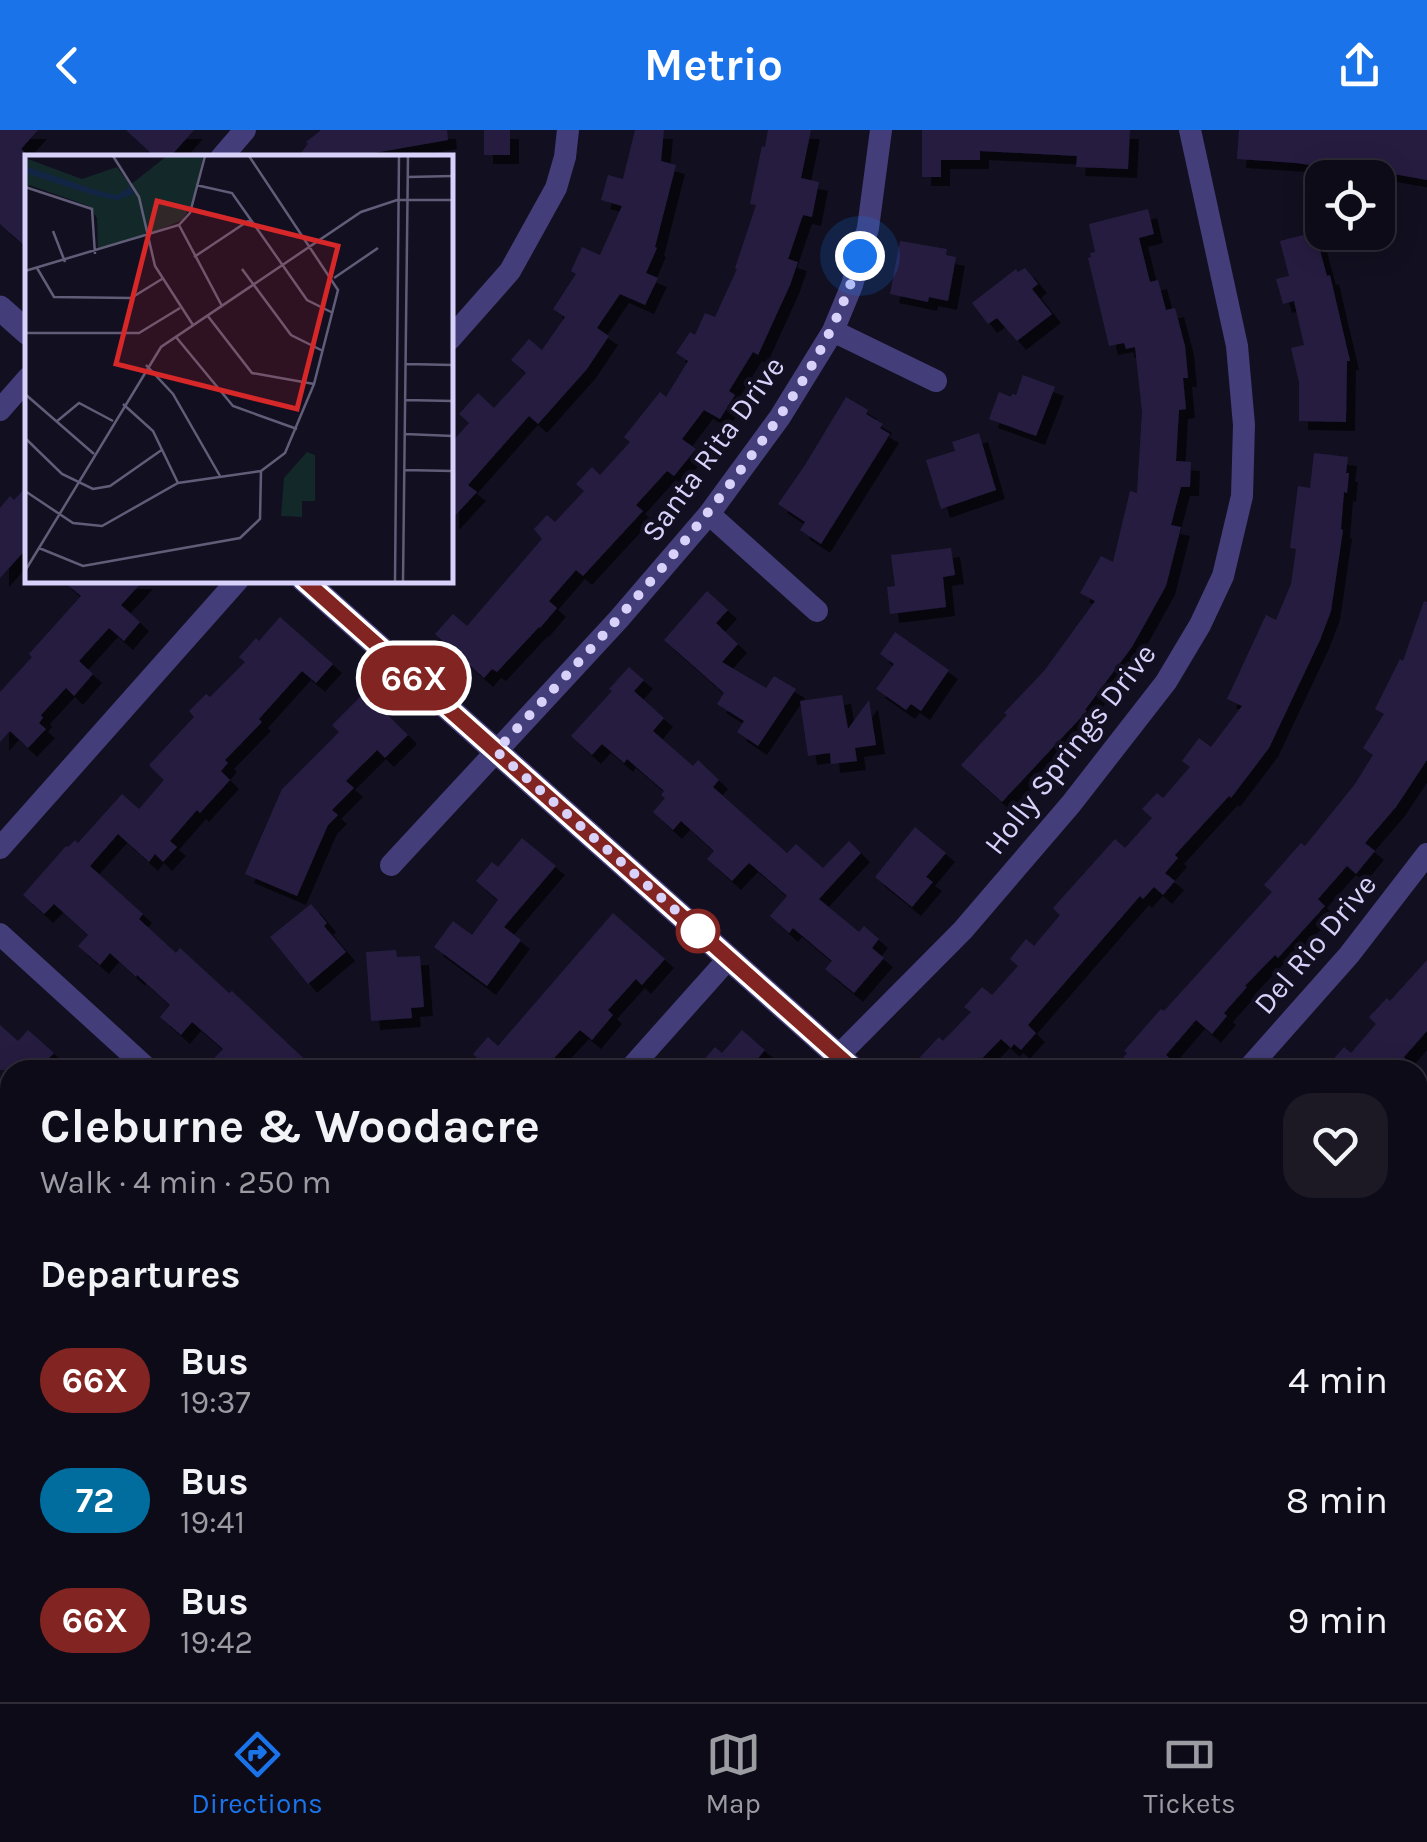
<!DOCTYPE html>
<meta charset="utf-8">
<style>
:root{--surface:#0e0b18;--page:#1c1925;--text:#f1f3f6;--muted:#9b9ba2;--line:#2e2b37;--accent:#1a73e8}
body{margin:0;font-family:Karla,sans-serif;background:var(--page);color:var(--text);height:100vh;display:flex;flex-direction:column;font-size:38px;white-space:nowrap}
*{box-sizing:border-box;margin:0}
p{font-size:32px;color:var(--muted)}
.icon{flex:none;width:55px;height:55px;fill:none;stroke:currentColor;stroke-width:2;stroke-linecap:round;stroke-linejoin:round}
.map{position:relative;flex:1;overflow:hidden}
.side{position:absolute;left:0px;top:930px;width:1428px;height:642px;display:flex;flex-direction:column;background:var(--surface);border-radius:30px 30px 0 0;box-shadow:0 5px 25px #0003,0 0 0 2px var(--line)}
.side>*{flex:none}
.badge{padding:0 20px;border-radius:32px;font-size:35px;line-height:65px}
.tools{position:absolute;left:1305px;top:30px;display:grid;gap:20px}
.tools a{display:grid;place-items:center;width:90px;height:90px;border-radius:20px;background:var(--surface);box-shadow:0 5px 25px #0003,0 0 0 2px var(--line);font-size:50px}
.you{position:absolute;width:50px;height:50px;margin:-25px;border:8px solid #fff;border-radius:50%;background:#1a73e8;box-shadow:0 0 0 15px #1a73e833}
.map>.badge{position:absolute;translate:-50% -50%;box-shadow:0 0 0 5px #fff}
h2{padding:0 40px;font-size:38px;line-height:90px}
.round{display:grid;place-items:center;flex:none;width:105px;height:105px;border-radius:30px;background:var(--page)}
.headline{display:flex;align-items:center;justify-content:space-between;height:170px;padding:0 40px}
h1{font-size:48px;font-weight:700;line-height:75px}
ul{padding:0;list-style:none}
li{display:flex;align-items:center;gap:30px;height:120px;padding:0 40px}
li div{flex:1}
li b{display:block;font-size:38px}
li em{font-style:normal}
li .badge{min-width:110px;font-weight:700;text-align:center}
header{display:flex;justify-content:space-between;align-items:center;height:130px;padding:0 40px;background:var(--accent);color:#fff;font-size:45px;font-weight:700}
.menu{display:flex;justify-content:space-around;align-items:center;height:140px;border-top:2px solid var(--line);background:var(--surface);font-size:28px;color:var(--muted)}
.menu a{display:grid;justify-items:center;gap:5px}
.menu .selected{color:var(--accent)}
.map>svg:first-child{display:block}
</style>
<header><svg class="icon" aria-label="back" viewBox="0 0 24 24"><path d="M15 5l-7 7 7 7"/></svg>Metrio<svg class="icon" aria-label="share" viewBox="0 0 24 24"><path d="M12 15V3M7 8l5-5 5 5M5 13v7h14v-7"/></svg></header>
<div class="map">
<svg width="1427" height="1572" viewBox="0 0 1427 1572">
<defs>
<filter id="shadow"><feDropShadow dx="9" dy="9" stdDeviation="0" flood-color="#0009"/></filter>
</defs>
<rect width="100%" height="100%" fill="#120f20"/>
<path fill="#132929" d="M0,1282L10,1284V1562H287L295,1572H0Z"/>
<path fill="#251d3f" filter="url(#shadow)" d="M0,0H38L21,19L28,25V119L0,94Z
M126,0H194L169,28H156Z
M321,0H447L448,10L374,23L368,28H297L308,14L306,12Z
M484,0H510V25H484Z
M635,0H664L661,31L676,35L655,117L657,118L646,143L658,148L645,175L620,164L597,198L609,206L587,239L538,294L529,286L468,355L477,362L450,391V314L469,293L459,284L478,263L494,278L526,243L511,230L529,209L542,220L565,187L553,179L576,144L571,141L582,117L600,125L622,76L601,70L608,45L623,49Z
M768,0H811L801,48L819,52L812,87L803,85L788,129L798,132L790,155L758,225L753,222L729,261L735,265L720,289L704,280L682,309L696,319L674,346L667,341L636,375L643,381L583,446L576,440L549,471L557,478L540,498L539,497L497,542L492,539L484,548L435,504L453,484L467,496L542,409L534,399L547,385L555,392L584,361L576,354L592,337L600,345L630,312L624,307L660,262L666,267L688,231L676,223L690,202L695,205L705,183L715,187L737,139L735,138L756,75L750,74L762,16L765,17Z
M922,0H1130L1128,39L1076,37L1077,26L980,21V30H941V47H922Z
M1239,0H1427V50L1371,40L1370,48H1345L1346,40L1296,33L1237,29Z
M1148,79L1154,104L1139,108L1150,152L1158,150L1166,180L1175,178L1185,216L1188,248H1183L1186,279L1179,280L1176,331L1191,332L1190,357H1181L1171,395L1181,397L1166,456L1132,517L1085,580L1087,581L1002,672L961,635L1007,585L1004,583L1044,541L1095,471L1080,463L1101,426L1113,432L1130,361L1137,363L1142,282L1135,217L1126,219L1124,213L1109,216L1088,128L1091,127L1090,123L1095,122L1089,94Z
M1315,102L1327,146L1330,145L1350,231H1347L1346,292L1299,291V252L1291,218L1304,215L1294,171L1283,174L1276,149L1289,146L1280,111Z
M900,111L947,119L946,125L956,127L948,171L929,167L928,172L890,164Z
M1025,138L1038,154L1032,159L1052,184L1017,211L997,188L988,194L972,173L1016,139L1018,142Z
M1023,245L1055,257L1036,306L989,289L999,262L1011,267L1012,264L1016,265Z
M846,267L868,280L866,284L883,294L880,298L890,304L821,414L800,400L805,392L778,374L805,335Z
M979,303L996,360L941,379L926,330L955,321L952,312Z
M1314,323L1348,327L1346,343H1349L1347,363L1344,362L1341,399L1343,400L1331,481L1320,510L1269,618L1231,668L1229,666L1175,725L1178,728L1165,743L1175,751L1163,765L1154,757L1143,769L1140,766L1028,895L1036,903L1021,920L1014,914L1011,918L1001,909L971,940H908L939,907L943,911L971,882L964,877L982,857L992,865L1018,836L1010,829L1026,809L1034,816L1060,785L1053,778L1115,709L1125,718L1152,688L1142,679L1157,663L1163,668L1190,637L1182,631L1199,608L1211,617L1242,576L1227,569L1266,485L1276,490L1291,454L1296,419L1290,418L1298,356L1310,358Z
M28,355V417L0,448V378L10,366L14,370Z
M951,418L955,445L943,447L946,477L890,484L887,457L895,456L891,425Z
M62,450H144L121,475L140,492L124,511L109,498L79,531L93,544L74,566L66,558L41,585L43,588L39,593L46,599L28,618L10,601L0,612V562L32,527L29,524L81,466Z
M707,461L728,480L716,493L738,514L722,532L766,558L774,546L796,559L758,616L737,602L744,591L717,574L724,563L664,510Z
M1424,471L1427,472V630L1396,677L1365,713L1375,721L1356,744L1347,736L1318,769L1325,776L1278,828L1275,825L1245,856L1247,857L1224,883L1227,886L1212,904L1196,890L1166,925L1183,940H1113L1127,923L1124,921L1161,879L1164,881L1272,762L1264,755L1301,713L1305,716L1355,654L1373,625L1363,618L1384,584L1375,579L1400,529L1403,531Z
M280,487L333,534L316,553L302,541L259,589L262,592L225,630L228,633L221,641L230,650L200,683L197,680L170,711L177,717L163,732L155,724L149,732L118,704L90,736L143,784L139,789L176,823L180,818L229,863L232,861L316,940H203L223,919L192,892L181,905L160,887L170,875L137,845L136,847L110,823L100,835L78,816L88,805L54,774L44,784L23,765L66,716L68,717L75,710L78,713L122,664L139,679L164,650L149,635L194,587L189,581L206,564L210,567L245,532L239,527L256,508L259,511Z
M895,502L949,540L921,581L911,574L906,580L876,559L894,534L880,524Z
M629,537L644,550L634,561L664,588L653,601L693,636L698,630L719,650L713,657L787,723L796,714L823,738L849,711L861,723L819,769L859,802L864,796L879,809L872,818L884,828L854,863L825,839L832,831L793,798L789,803L770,786L787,766L749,733L732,751L707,729L714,721L681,691L673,700L653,682L665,668L661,665L664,661L627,629L624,633L602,614L592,625L571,606L612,561L609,559Z
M365,562L408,605L385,628L377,620L346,651L354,658L332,680L338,685L328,695L297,766L245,744L282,659L339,602L332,595Z
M842,565L848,599L869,570L876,615L855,618L857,631L831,634L830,623L808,626L800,571Z
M915,697L946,723L926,747L933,752L912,777L875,747Z
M522,708L556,736L504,797L521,810L487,856L434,817L453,791L472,805L498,770L476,751L492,732L498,737Z
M311,774L327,793L324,796L346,822L308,854L270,807Z
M613,783L665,829L642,855L636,849L608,880L613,885L592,910L580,900L543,940H490L473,924L488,907L498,916Z
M396,820L397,827L420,826L424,877L411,878L412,888L371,891L366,822Z
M1427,830V901L1404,927L1406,930L1397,940H1324L1344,917L1351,923L1376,894L1369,887L1387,868L1390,871Z
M0,895L18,911L28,900L54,923L38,940H0Z
M742,900L765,920L748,940H695L715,917L722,923Z"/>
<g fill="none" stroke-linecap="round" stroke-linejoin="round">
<path stroke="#433e7a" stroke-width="11" d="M1319,1562L1321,1572"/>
<path stroke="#433e7a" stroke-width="22" d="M221,28L245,0
M833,201L936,251
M450,209L510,141L556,58L565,27L568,0
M0,280L28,248
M709,384L817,481
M0,718L238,450
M391,735L618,490L709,384L780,287L833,201L852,155L868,98L881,0
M0,804L149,940
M838,926L963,800L1071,674L1166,552L1200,495L1223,446L1242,366L1244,295L1237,216L1190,0
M629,940L729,828
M1247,940L1349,825L1427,724
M1418,1224L1427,1209
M0,1274L10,1275
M317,1562L323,1572
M838,1562L844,1572
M1155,1562L1158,1572"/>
<path stroke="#433e7a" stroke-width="25" d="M0,178L28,203
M304,450L854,940
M1418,1347L1427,1350
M365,1572L385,1562"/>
</g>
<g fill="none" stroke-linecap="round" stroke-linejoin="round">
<g stroke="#fff" stroke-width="22">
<path id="line" d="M304,450L854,940"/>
</g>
<use href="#line" stroke="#822522" stroke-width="15"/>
<path stroke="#d8d2fb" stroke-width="10" stroke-dasharray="0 18" d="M698,801L700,802L496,621C583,528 670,435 746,333C795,267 836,205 860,126"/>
</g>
<circle fill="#fff" stroke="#822522" stroke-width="5" cx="698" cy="801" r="20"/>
<g text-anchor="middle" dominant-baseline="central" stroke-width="9" stroke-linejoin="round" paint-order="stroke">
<g font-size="30" fill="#d8d2fb" stroke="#120f20">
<text transform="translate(713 319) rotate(-54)">Santa Rita Drive</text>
<text transform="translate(1070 619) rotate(-52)">Holly Springs Drive</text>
<text transform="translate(1315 814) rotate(-50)">Del Rio Drive</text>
</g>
</g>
<g transform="translate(25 25)">
<rect width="428" height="428" fill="#120f20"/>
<path d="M142,1H178L168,48L157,65L116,83L73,93L72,63L64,51L4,30L0,38V3L57,24L92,12L105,30ZM282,297L290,300V346H277V362L256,361L259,323Z" fill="#132929"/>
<path d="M0,11L77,37L93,40L105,31L109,39L93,45L71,41L0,18Z" fill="#132545"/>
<path fill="none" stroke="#615d78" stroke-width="2.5" d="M88,1L114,42L130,111L168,170M383,22L428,21M171,30L207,38L282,145L308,158M0,32L67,54L70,99M154,70L197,151M28,76L40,107M169,102L226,64M12,113L29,142L106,143L137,124M217,114L266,180L298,196M0,116L154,70L165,58L180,1M309,123L353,93M182,160L227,218L289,229M0,178H114L155,153M151,182L208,251L272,274M381,209L428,210M121,210L148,239L195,321M0,239L69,299M379,245L428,246M98,249L128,276L153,328M31,267L54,248L88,266M380,279L428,281M0,283L37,319L68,334L85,331L138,294M379,315L428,316M0,336L48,368L77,371L153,328L236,316L260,298L289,229L313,135L224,1M14,393L58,411L215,383L235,364L236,316M0,416L136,192L336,57L372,45H428M370,427L374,1M378,427L383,1"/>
<path fill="#d62828" fill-opacity="0.15" stroke="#d62828" stroke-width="5" d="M132,46L313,91L272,254L91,209Z"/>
<rect width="428" height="428" fill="none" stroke="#d8d2fb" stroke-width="5"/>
</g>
</svg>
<div class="tools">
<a><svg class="icon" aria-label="locate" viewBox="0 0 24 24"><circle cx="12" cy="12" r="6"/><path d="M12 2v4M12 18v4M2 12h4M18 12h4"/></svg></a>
</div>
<div class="you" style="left:860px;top:126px"></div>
<b class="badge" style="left:414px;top:548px;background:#822522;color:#fff">66X</b>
<section class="side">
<div class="headline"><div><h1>Cleburne &amp; Woodacre</h1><p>Walk · 4 min · 250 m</p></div><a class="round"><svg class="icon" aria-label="heart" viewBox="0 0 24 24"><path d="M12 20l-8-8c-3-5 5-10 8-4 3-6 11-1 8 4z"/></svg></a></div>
<h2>Departures</h2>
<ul>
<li><span class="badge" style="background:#822522;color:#fff">66X</span><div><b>Bus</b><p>19:37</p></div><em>4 min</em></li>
<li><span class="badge" style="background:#006d9e;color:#fff">72</span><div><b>Bus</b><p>19:41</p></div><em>8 min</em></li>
<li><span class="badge" style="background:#822522;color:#fff">66X</span><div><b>Bus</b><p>19:42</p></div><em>9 min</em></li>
</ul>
</section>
</div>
<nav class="menu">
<a class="selected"><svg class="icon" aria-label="directions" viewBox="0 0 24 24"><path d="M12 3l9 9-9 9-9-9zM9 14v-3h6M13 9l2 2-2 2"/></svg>Directions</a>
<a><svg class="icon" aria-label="map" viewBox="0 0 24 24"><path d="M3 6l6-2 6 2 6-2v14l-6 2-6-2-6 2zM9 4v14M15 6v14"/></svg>Map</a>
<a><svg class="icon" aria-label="tickets" viewBox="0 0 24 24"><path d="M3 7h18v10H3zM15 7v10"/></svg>Tickets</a>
</nav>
